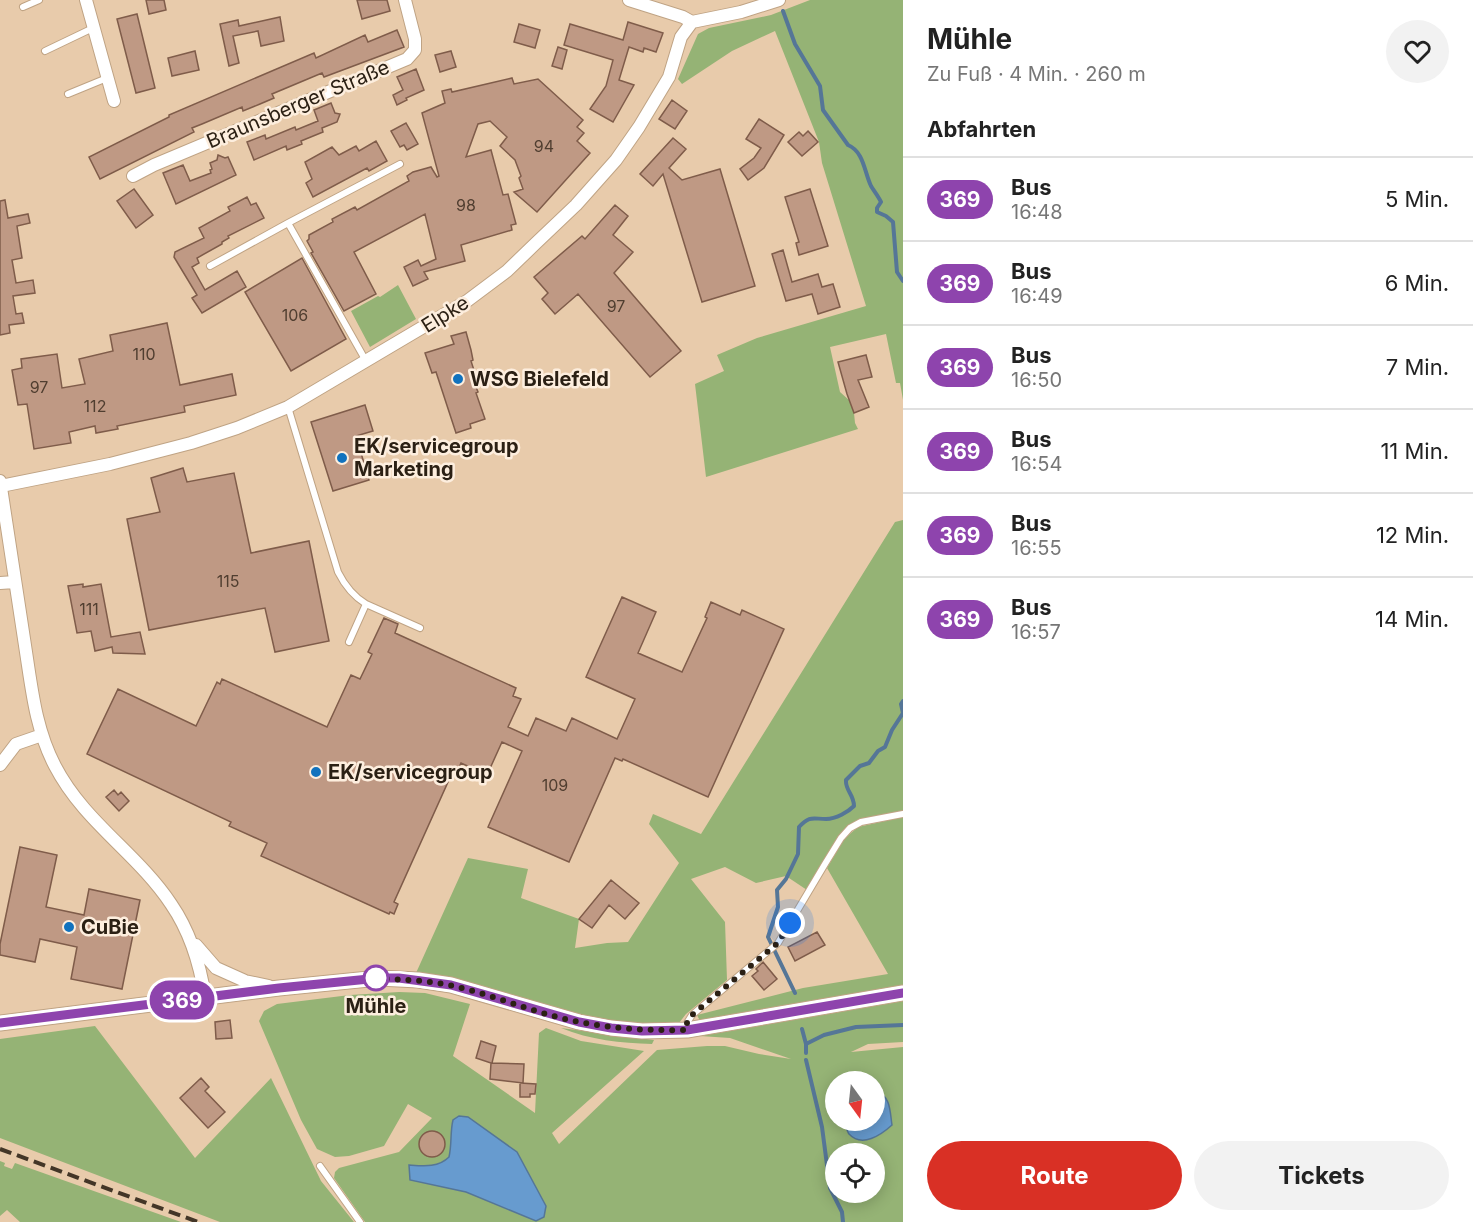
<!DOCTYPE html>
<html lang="de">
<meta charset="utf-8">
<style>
:root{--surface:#fff;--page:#f2f2f2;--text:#222;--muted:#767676;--line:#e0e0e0;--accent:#d93025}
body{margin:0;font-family:Inter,sans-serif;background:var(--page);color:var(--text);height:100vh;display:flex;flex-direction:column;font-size:22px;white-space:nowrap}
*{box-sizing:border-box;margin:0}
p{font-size:20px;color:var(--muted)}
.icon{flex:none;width:33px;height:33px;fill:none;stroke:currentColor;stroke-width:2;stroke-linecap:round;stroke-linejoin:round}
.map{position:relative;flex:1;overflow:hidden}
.details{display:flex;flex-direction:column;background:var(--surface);width:570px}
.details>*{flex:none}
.badge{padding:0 12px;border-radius:20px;font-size:21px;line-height:39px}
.needle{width:39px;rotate:165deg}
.buttons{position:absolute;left:825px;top:1071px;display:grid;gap:12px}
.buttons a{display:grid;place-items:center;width:60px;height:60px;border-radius:50%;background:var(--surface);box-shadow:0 3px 15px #0003;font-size:30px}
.you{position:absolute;width:30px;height:30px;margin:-15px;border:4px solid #fff;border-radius:50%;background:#1a73e8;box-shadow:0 0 0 9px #1a73e833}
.map>.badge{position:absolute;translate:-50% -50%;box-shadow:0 0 0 3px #fff}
h2{padding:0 24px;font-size:22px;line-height:54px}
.round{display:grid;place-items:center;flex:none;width:63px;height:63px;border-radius:32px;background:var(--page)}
.overview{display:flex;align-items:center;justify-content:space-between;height:102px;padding:0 24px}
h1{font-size:28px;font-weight:700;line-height:45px}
.button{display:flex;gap:12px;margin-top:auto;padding:12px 24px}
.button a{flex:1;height:69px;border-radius:36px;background:var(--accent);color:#fff;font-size:24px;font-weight:700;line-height:69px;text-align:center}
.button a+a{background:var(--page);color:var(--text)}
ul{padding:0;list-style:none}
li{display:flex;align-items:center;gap:18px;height:84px;padding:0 24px;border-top:2px solid var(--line)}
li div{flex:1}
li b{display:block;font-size:22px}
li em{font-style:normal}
li .badge{min-width:66px;font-weight:700;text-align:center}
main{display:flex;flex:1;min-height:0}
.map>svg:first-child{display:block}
</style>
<main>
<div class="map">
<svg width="903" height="1222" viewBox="0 0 903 1222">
<rect width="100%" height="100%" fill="#e8cbab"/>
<path fill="#95b375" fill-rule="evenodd" d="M810,0H903V400L900,383H896L886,334L830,347L840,392L850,401L854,413L855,423L858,429L706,477L695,384L724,371L717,355L757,338L866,306L822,163L819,142L775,31L732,51L682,84L678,79L698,34L709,28L771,15Z
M398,285L416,319L370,347L351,311L378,296L380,297Z
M903,520V811L852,823L846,828L807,890L786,876L756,883L725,867L691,879L725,922L727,980L686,1014L679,1023C642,1025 605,1021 569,1013C518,1001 469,977 416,973L468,858L528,869L521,898L579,919L575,948L607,943L628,942L679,863L649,824L653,814L701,834L895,522Z
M903,817V986L700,1021L697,1015L803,988L888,974L827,868L844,839L858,827Z
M399,992L425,993L470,1004L453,1056L535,1113L539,1033L546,1028L581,1041L644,1051L552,1133L559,1144L657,1050L707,1046H725L759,1054L791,1059L730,1038L700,1036L903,1001V1042L868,1044L851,1052L903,1047V1222H365L334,1178L335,1172L339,1168L399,1152L432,1118L408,1104L384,1146L349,1156L335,1157L317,1149L301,1120L259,1021L264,1011L277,1004L350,995ZM836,1082H874V1120H836ZM836,1154H874V1192H836Z
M95,1026L195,1158L271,1078L321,1181L354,1222H220L0,1138V1039Z
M561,1028L654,1040L652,1044C621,1043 590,1040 561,1028Z
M0,1161L5,1163L4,1166L12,1169L15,1163L181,1222H20L7,1210L0,1216Z"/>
<path fill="#679bcf" stroke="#557697" stroke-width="1.5" d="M877,1092C891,1096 890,1113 892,1125C881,1135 862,1148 849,1134C847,1131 845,1124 844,1121L874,1120L875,1093Z
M459,1116L468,1117L517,1152L546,1206L544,1217L536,1221L466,1192L410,1180L409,1165C423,1166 438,1168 449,1157C452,1144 450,1132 453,1120Z"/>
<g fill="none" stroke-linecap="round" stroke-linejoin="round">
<path stroke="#557697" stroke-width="4" d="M783,11L795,44L820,86L823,110L848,145C864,152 864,171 871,186C874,191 878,196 881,202L877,208V212L886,216L893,222L897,272L903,281
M903,713L901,704L903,701
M795,993L768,937L778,907L777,890L786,879L798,854L799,827C810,815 813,819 826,819C836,819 848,812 854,806C854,795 845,790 846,780L860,766L869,763L878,751L885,747L892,730L903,713
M802,1029L806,1044
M806,1053V1044L824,1035L856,1027L903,1025
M806,1060L822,1127L830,1188L842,1212L843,1222"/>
</g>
<path fill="#bf9984" stroke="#7f5c4a" stroke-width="1.5" d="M146,0H164L166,10L149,14Z
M357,0H387L390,11L362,19Z
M137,14L155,88L136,93L117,19Z
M280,17L284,41L261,46L258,31L233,36L239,63L229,66L220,24L238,20L239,26Z
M628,22L663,33L656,52L644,48L643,52L629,47L619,80L634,85L613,122L590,109L606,86L613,60L564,45L570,24L623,40Z
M519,24L540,30L535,48L514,42Z
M397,30L404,47L324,77L322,73L272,94L274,98L260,104L243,111L242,107L202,124L192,128L194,132L100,179L89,157L169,117V115L314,53L316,58L365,35L368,42Z
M558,47L567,50L562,69L552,66Z
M195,51L199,70L172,76L168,58Z
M451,51L456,67L440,72L435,55Z
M416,69L424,90L406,98L407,100L397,105L393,95L403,90L397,77Z
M512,78L514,84L538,79L583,120L577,127L584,133L577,141L590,153L537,212L514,192L523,189L519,178L521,176L515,160L500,146L507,137L490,121L478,124L466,157L491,150L503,195L508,194L516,224L511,225L512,230L461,245L465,261L424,272L428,279L413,286L404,267L418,260L421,266L436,259L425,214L354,252L376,294L344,311L311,253L313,252L307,241L309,239V235L333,222L332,219L355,207L357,210L409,181L407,176L413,172L431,167L437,177L439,176L422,113L445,103L442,91L451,89L452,92Z
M672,100L687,111L675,129L659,119Z
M331,103L335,113L340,114L337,122L322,128L323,132L301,141L302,144L287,150L286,146L254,160L247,142L265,135L266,139L295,127L296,130L318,121L314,110Z
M759,119L784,135L764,168L748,180L740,169L754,158L761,148L746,139Z
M406,123L418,144L407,150L404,145L400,147L391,131Z
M808,131L818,142L802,156L788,142L799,132L803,136Z
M673,138L686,149L669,168L682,180L720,169L755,286L702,302L663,174L653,186L640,174Z
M376,141L387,161L369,171L367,168L313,197L306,183L312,179L305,162L332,147L339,155L356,146L359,151Z
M218,155L225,158L228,157L236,175L176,204L163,173L183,165L190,181L211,173L210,170L212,169L210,163L217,160Z
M134,189L153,215L136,228L117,201Z
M810,189L828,246L799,255L796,243L799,242L785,197Z
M247,197L251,205L256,203L264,218L228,236L229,238L222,242V244L197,258L199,263L192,267L205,290L237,271L246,287L202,313L192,298L197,295L174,257L175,252L204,238L199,228L230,211L228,207Z
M5,200L8,218L28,214L30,223L17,226L22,258L12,260L16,283L33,280L35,293L13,296L16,314L22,313L24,323L9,325L10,333L0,335V201Z
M615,205L628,216L613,235L633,252L614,273L681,351L650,377L578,294L555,314L542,299L548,293L534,277L582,236L585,239Z
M783,250L792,282L818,274L822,287L833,284L840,307L818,314L812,294L786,301L772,254Z
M302,258L346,339L291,371L245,292Z
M167,323L180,385L232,374L236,395L184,406L185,412L117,426L118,429L96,433L95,426L69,432L71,443L34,449L27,404L18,405L12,370L22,368L21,359L57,354L62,388L85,384L79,359L113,351L110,335Z
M466,332L471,350L473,360L471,361L479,386L476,387L478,392L476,393L485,419L470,424L471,428L456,433L436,372L432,373L425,353L454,344L451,336Z
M866,355L872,377L858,380L869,407L854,413L847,394L838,362Z
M365,405L373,431L356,436L369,480L333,491L311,422Z
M183,468L187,482L234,473L251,553L309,541L329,641L275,652L265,608L149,630L127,519L160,512L151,478Z
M83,584V587L101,584L111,637L140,632L145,654L113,653L112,647L95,651L91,631L77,633L68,586Z
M622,597L656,612L638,653L682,672L707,618L705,617L711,602L740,615L742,610L784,629L708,797L623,759L622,761L615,758L569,862L488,827L522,751L502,742L487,775L461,763L457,772L453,771L394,902L398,904L394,914L390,912L389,914L261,856L267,843L229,826L231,822L87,754L118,689L196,726L217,682L220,684L222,679L327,727L351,675L360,679L372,654L368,652L384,618L398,624L395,633L516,688L513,696L521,699L508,727L528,736L536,718L566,731L572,718L617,739L635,699L586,677Z
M114,790L118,795L121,792L129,801L119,811L106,797Z
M20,847L57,855L46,907L84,915L89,889L140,900L122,989L71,979L77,947L40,939L35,962L0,955V944Z
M611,880L639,903L625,919L609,905L592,928L579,919Z
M817,932L825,945L795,961L788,947Z
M763,962L777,979L764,990L752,976L758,971L756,969Z
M230,1020L232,1038L216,1039L215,1022Z
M481,1041L496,1046L492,1063L524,1064L523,1083L490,1079L491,1063L476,1058Z
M201,1078L209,1087L205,1091L225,1112L208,1128L180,1098Z
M520,1083L536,1084L535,1094H530V1097H520Z
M419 1144a13 13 0 1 1 26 0a13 13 0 1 1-26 0Z"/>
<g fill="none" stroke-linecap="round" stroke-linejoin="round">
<g stroke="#bfa384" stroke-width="8">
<path id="service" d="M23,7L39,0
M45,51L93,28
M68,94L107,78
M210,266L288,223
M366,361L288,223L400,164
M288,407L338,572C345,586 353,596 366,604L420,628
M349,642L366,604
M687,1030V1023L692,1015L778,943L825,864L841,838L850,828L861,822L903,814
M320,1166L360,1222"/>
</g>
<g stroke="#bfa384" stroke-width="14">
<path id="minor" d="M86,0L114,101
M629,0L683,17L692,22
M133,176L154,165L407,59L415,50V39L405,0
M0,481C9,538 17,595 26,652C32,691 36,730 55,766C84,822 137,853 171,904C191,933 200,964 205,997
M1,486L110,464L191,443L237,428L288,407L467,301L507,271L536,243L576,205L616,160L639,127L669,77L681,37L692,22L741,12L779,0
M0,583L15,582
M0,765L16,744L42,735
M196,945L216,968L245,981L269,986"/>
</g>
<g stroke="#bfa384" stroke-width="17">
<path id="tertiary" d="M0,1023L279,988L379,978L418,980L451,985L579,1022L611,1028L642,1031L687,1030L903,993"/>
</g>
<use href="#service" stroke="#fff" stroke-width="6"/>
<use href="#minor" stroke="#fff" stroke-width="12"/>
<use href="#tertiary" stroke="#fff" stroke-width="15"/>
<path stroke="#433627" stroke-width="4" stroke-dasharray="12 6" stroke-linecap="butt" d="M0,1149L198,1222"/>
</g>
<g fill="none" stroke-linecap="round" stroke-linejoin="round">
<g stroke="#fff" stroke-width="14">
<path id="line" d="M0,1023L279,988L379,978H399L451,985L579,1022L611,1028L642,1031L687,1030L903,993"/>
</g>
<use href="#line" stroke="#8e44ad" stroke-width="9"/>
<path stroke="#2b2014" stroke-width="6" stroke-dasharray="0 10.8" d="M376,978C401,980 425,980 449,985C483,992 517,1006 550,1015C596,1028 640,1031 687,1030V1023L692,1015L778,943L790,923"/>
</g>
<g fill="#1172be" stroke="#fdeede" stroke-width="2">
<circle cx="458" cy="379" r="6"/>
<circle cx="342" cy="458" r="6"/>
<circle cx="316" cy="772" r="6"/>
<circle cx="69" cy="927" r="6"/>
</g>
<circle fill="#fff" stroke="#8e44ad" stroke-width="3" cx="376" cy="978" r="12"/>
<g text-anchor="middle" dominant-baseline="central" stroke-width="5" stroke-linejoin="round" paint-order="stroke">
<g font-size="16" fill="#503e30">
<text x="544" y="146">94</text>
<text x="466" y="205">98</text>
<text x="616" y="306">97</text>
<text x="295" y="315">106</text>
<text x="144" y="354">110</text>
<text x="39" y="387">97</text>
<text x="95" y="406">112</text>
<text x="228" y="581">115</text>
<text x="89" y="609">111</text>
<text x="555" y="785">109</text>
</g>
<g font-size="20" fill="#2b2014" stroke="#fdeede">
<text transform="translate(298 104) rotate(-23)">Braunsberger Straße</text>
<text transform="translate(445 314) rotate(-32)">Elpke</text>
</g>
<g font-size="20" font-weight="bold" fill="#2b2014" stroke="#fdeede" text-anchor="start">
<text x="470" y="379">WSG Bielefeld</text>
<text x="354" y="446">EK/servicegroup<tspan x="354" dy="23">Marketing</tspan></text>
<text x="328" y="772">EK/servicegroup</text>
<text x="81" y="927">CuBie</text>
</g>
<g font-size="20" font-weight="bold" fill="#2b2014" stroke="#fdeede">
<text x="376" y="1006">Mühle</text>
</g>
</g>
</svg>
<div class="buttons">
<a><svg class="needle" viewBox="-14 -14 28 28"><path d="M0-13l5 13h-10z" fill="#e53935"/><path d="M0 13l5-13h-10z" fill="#767676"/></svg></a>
<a><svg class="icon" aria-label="locate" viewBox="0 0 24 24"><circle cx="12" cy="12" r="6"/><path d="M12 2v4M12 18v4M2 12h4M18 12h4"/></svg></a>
</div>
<div class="you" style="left:790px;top:923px"></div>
<b class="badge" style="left:182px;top:1000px;background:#8e44ad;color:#fff">369</b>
</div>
<section class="details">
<div class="overview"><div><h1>Mühle</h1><p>Zu Fuß · 4 Min. · 260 m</p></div><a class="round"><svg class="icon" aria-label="heart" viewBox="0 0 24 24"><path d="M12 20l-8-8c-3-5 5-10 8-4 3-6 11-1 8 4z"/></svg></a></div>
<h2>Abfahrten</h2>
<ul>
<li><span class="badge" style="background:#8e44ad;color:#fff">369</span><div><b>Bus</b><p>16:48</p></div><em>5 Min.</em></li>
<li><span class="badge" style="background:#8e44ad;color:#fff">369</span><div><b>Bus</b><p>16:49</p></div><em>6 Min.</em></li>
<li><span class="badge" style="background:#8e44ad;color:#fff">369</span><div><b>Bus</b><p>16:50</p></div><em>7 Min.</em></li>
<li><span class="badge" style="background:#8e44ad;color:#fff">369</span><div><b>Bus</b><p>16:54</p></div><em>11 Min.</em></li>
<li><span class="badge" style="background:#8e44ad;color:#fff">369</span><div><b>Bus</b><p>16:55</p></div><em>12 Min.</em></li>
<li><span class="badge" style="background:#8e44ad;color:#fff">369</span><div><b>Bus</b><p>16:57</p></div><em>14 Min.</em></li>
</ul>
<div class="button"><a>Route</a><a>Tickets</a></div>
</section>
</main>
